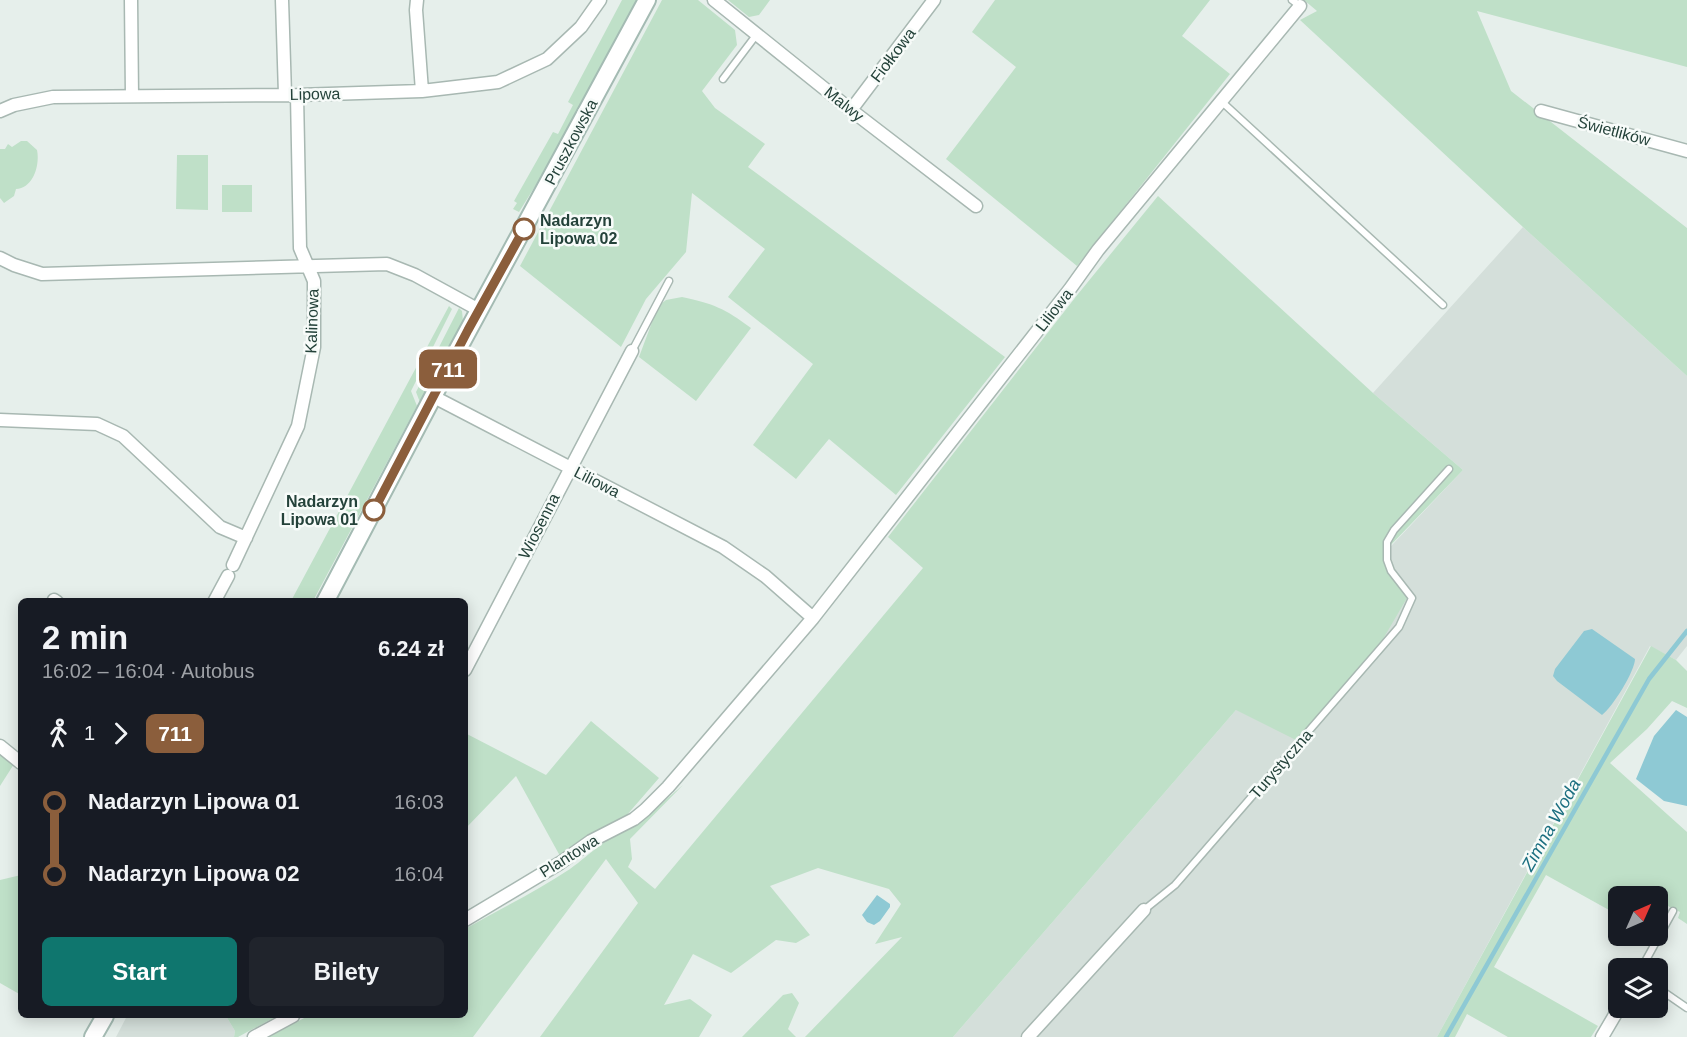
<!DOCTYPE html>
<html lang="pl">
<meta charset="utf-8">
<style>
:root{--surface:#171b24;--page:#20242c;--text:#f1f3f6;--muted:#9ea1a6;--accent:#0f766e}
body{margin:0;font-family:Helvetica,sans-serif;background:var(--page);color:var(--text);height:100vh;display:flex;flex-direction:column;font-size:22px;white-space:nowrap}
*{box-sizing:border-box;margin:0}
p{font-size:20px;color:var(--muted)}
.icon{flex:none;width:33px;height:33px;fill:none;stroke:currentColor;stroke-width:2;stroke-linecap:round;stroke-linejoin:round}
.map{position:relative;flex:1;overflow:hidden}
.side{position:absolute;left:18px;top:598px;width:450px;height:420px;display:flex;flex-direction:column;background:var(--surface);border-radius:9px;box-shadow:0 3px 15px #0003}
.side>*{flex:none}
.badge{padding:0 12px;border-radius:9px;font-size:21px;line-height:39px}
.needle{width:39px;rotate:45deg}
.tools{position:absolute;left:1608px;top:886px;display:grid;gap:12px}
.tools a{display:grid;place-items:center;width:60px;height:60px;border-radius:9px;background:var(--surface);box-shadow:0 3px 15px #0003;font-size:30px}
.map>.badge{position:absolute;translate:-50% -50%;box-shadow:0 0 0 3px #fff}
.legs{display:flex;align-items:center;gap:9px;height:66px;padding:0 24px;font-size:20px}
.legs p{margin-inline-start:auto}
.headline{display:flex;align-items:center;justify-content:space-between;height:102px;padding:0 24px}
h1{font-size:33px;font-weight:800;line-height:45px}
.primary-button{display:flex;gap:12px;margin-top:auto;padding:12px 24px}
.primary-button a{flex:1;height:69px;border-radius:9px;background:var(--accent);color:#fff;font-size:24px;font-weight:800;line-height:69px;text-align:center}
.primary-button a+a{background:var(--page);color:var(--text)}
ul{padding:0 24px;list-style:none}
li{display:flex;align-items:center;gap:21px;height:72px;font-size:22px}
li i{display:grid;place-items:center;width:9px;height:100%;margin:0 8px;background:currentColor}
li i::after{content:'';width:15px;height:15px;margin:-8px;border:4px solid;border-radius:50%;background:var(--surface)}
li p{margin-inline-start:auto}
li:first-child i{background:linear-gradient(#0000 50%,currentColor 0)}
li:last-child i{background:linear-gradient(currentColor 50%,#0000 0)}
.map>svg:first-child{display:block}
</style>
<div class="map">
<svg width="1687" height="1037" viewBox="0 0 1687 1037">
<rect width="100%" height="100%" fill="#e6efeb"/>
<path fill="#d4dfda" d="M1523,227L1687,376V646L1676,660L1650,646L1437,1037H953L1236,710L1463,470L1373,393Z
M127,1016H226L235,1031L234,1037H116Z"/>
<path fill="#bfe0c8" d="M622,0H638L567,135L519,212L513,209L517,203L514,201L553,132L558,134L573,105L568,102Z
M662,0H698L735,30L737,45L702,91L715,108L765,144L748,167L1005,357L896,495L829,439L796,479L753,445L813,364L728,297L765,249L692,193L686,252L646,299L621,347L520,266Z
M728,0H770L759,15L749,17Z
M995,0H1210L1182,36L1230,74L1077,266L946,159L1016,67L972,32Z
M1304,0H1687V67L1477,11L1511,91L1687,228V376L1523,227L1300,20L1317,11Z
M21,141H27L37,150C40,164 34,188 16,189L14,196L4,203L0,198V149H5L8,144L12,147Z
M177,155H208V210L176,209Z
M222,185H252V212H222Z
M1158,196L1373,393L1463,470L1386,550L1407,598L1376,651L1296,740L1236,710L953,1037H805L902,937L875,944L901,904L889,889L818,868L770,886L810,935L796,943L776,940L731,973L693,954L664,1005L690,999L712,1015L699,1037H540L638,903L606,859L473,1037H268L308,1016H465V929C500,909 537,891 570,869C591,854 610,833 635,826L683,785L630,839L632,859L628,867L655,889L923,568L888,537L1078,294Z
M682,297C714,304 724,308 751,328L696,401L639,357L658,306L666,300Z
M449,306L452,309L411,391L417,406L313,601H291Z
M459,308L462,311L463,321L436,371L421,405L416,392Z
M1651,646L1676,660L1687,671V708L1672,701L1647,729L1610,763L1687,832V924L1678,918L1680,912L1666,905L1658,921V897H1618V915L1546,875L1494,967L1598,1026L1591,1037H1508L1467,1014L1455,1037H1437Z
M591,721L659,778L626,816L560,856L516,776L465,829V733L546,775Z
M0,753L14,764L0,786Z
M21,875V995L0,983V880Z
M792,993L799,1003L788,1029L796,1037H742L783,995Z
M226,1016H277L238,1037H234L235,1031Z"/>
<path fill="#8ec9d4" d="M1592,629L1635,659C1635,671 1612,708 1602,715L1557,681L1553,676L1555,669L1584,631Z
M1676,710L1687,717V806L1664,801L1636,779L1654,736Z
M877,895L890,904V907L880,921L874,925L867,922L862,915Z"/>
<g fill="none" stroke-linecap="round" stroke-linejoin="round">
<path stroke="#8ec9d4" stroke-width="4.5" d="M1446,1037L1649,679L1687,631"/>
<g stroke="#a8b8b2" stroke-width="9">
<path id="lane" d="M1292,0L1300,6
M723,79L757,34
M1221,101L1443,305
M632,351L669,281
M1144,910L1175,885L1399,627L1412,598L1391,571L1387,560V542L1394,530L1449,469
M1641,969L1673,911
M1658,988L1687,1008"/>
</g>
<g stroke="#a8b8b2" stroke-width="15">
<path id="street" d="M131,0L132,96
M282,0L285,94
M417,0L416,10L422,91
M714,0L851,110L976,206
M851,110L934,0
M0,111L14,105L53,97L297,95L422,91L498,82L547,59L581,27L600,0
M1541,111L1687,151
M0,258L14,265L42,274L387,264L415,275L479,310
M434,397L723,547L765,576L813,618
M0,420L97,424L123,436L220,527L246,538
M233,565L298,426L314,347V281L300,248L297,95
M54,600L57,602
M214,602L228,576
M465,670L632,351
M0,746L21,763
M465,920L560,863L591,841L634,819L645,810L668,787L813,618L1070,289L1098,250L1300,6
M254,1037L293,1016
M1028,1037L1144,910
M1602,1037L1619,1008"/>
</g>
<g stroke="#a4bbb3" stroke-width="20">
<path id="secondary" d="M325,602L457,351L647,0
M93,1037L105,1016"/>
</g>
<use href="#lane" stroke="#fff" stroke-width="6"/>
<use href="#street" stroke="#fff" stroke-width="12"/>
<use href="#secondary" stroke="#fff" stroke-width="16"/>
</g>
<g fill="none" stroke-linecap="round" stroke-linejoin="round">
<g stroke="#fff" stroke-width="14">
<path id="line-1" d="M374,510L468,330L524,229"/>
</g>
<use href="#line-1" stroke="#8b5e3c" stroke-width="9"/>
</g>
<g fill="#fff" stroke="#8b5e3c" stroke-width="3">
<circle cx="524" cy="229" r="10"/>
<circle cx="374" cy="510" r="10"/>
</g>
<g text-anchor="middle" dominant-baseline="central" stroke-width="5" stroke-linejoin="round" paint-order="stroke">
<g font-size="16" fill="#24423a" stroke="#f7fbf9">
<text transform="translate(893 55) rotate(-53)">Fiołkowa</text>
<text transform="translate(315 94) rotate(-1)">Lipowa</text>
<text transform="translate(844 104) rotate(39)">Malwy</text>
<text transform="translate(1614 131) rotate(15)">Świetlików</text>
<text transform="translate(571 142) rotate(-62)">Pruszkowska</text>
<text transform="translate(1054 310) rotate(-52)">Liliowa</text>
<text transform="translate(312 321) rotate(-88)">Kalinowa</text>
<text transform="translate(597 482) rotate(27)">Liliowa</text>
<text transform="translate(539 526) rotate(-63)">Wiosenna</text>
<text transform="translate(1281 764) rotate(-49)">Turystyczna</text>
<text transform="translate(569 856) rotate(-32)">Plantowa</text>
</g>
<g font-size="16" font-weight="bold" fill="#24423a" stroke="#f7fbf9" text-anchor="start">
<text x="540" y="220">Nadarzyn<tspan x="540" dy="18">Lipowa 02</tspan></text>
<text x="358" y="501" text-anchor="end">Nadarzyn<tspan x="358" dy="18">Lipowa 01</tspan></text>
</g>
<g font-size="18" font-style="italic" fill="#1c6f80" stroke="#f7fbf9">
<text transform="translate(1551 825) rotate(-61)">Zimna Woda</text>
</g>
</g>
</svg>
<div class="tools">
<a><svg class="needle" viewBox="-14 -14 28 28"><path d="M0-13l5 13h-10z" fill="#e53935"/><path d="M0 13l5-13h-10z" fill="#9ea1a6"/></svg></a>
<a><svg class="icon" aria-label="layers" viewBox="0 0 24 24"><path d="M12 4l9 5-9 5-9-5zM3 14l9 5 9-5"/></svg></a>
</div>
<b class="badge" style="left:448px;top:369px;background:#8b5e3c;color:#fff">711</b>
<section class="side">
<div class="headline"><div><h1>2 min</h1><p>16:02 – 16:04 · Autobus</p></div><b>6.24 zł</b></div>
<div class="legs"><svg class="icon" aria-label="walk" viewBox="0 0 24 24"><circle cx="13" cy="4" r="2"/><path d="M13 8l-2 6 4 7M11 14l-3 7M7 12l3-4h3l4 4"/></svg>1<svg class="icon" aria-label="forward" viewBox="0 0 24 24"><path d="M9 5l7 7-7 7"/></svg><b class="badge" style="background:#8b5e3c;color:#fff">711</b></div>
<ul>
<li><i style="color:#8b5e3c"></i><b>Nadarzyn Lipowa 01</b><p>16:03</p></li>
<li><i style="color:#8b5e3c"></i><b>Nadarzyn Lipowa 02</b><p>16:04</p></li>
</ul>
<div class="primary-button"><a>Start</a><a>Bilety</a></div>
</section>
</div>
